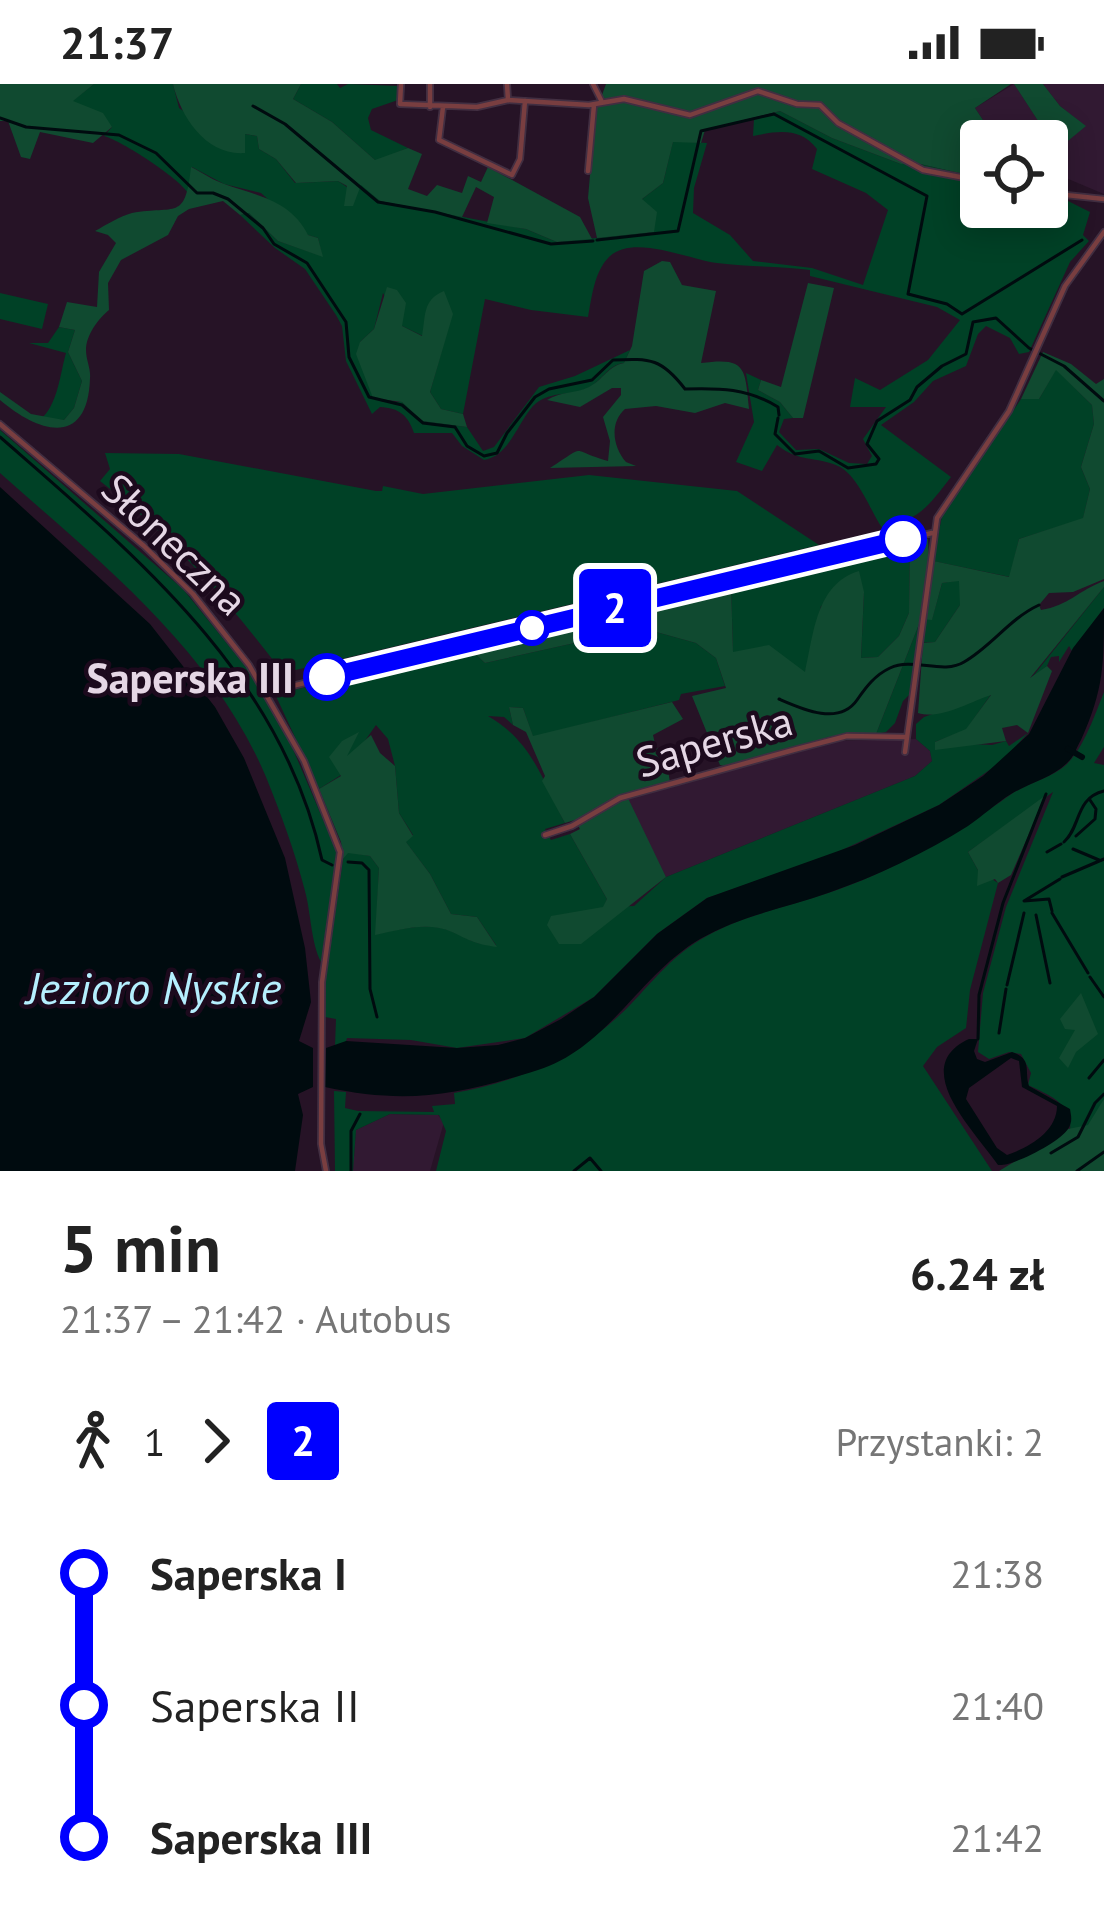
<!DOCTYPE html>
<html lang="pl">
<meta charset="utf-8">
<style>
:root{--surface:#fff;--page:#f2f2f2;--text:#222;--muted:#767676}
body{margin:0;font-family:"PT Sans",sans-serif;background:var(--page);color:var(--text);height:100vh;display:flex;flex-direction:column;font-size:45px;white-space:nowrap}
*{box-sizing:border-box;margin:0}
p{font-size:39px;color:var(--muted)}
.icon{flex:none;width:66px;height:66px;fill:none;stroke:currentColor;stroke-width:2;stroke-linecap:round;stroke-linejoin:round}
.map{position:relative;height:1087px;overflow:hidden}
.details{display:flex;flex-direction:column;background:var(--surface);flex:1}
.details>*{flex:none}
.badge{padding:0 24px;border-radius:9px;font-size:42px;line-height:78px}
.fabs{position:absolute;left:960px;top:36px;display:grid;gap:24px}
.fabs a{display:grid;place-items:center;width:108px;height:108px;border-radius:12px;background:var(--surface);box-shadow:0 6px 30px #0003;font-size:60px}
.map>.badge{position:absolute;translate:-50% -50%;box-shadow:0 0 0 6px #fff}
.legs{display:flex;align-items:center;gap:18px;height:132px;padding:0 60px;font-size:39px}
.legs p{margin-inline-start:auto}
.headline{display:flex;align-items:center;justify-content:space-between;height:204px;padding:0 60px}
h1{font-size:66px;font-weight:600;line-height:90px}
ul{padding:0 60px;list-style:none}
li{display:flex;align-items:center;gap:42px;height:132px;font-size:45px}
li i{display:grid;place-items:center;width:18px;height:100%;margin:0 15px;background:currentColor}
li i::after{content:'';width:30px;height:30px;margin:-15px;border:9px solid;border-radius:50%;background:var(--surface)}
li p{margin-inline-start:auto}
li:first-child i{background:linear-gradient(#0000 50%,currentColor 0)}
li:last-child i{background:linear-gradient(currentColor 50%,#0000 0)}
.status{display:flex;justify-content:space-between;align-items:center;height:84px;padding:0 60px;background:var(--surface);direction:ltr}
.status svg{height:33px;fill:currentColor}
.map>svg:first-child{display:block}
</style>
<div class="status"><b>21:37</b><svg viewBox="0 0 49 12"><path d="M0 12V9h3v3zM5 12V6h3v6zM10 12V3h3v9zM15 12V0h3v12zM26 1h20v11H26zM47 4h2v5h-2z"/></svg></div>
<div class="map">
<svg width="1104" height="1087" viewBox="0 0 1104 1087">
<rect width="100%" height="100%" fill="#261326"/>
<path fill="#311932" d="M1014,0L1057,65L1085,42L1060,22L1043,0H1104V110L1047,86V57H997L975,24Z
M916,655L930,667L932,677L915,692L666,793L626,715L838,657Z
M390,1030L438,1031L444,1038L430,1087H353L356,1046Z"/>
<path fill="#004126" d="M94,0H173L179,24L245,68V50L257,52L259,65L276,75L295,99L338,97L347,103L361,100L380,117L526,145L557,158L654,148L642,115L663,99L673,57L707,59L694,104L693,129L730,151L753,177L812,184L863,201L888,126L866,109L812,85L817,65C800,43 778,47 753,52L754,35L780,27L832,54L901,80L916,79L981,94V123H1047L1050,108L1090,128L1083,151L1089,157L1070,178L1029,268L1019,270L1010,254L986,242L978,250L966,282L933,297L914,318L881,341L951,393C927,424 921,434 882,444C870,426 858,391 838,382C816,372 800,379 777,361L762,387L736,378L754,338L746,289L761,296L758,306L780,318L793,334L784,335L779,348L796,366L819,365L849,379L867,380L872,372L863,355L886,323H850L855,294L880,306L928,276L960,236L937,223L810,192V186C779,182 748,183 717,179C690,176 633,149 609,173C594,188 592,213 588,233L531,226L485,215L463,330L441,325L430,308L452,230L423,252L402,242L383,209L374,245L360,258L382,318H402L423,337L467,343L483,367L494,363L539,303L575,292L630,266L624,279C607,281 602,298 586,305C568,312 548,307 533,322C517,340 509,372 484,376L462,362L452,349H414C408,331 399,324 380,323L372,330L346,277L342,242L336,231L305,185L275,164L240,131L249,129L278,157L322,172L318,154L308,151L261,109L224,100L192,83L188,109C179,94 122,57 104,52L112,43L72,17Z
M301,0H337L340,4L348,0L399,2L398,16L372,25L368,34L371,46L408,64L376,77L332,38L293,15Z
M0,209L48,220L42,245L0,235Z
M59,243L75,246L68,268L82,297L74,324L64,336L41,335C58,320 60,290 66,269L29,259H48Z
M1056,285L1092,321L1094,340L1081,383L1090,405L1083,435L1019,455L1010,493L933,477L942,432L1021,315H1039Z
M0,346L183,505L247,584L283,642L337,768L321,878C311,859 311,829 305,807C295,768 281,730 266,693C212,565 100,478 0,389Z
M105,369L179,370L376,407H382L383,402L423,410L589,391L737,407L819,461L283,589C227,516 174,454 100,397L110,385Z
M910,457L909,529L899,552L878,573L861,574L864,508L821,522L805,589L733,568L731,500Z
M960,496V521L935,558L919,559L912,608L903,617L895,639L886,648L876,650L921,535H932L942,499Z
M1104,503V524L1072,567L1069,562L1059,578V572L1051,573L1047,582L1030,596Z
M642,544L696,559L716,574L725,602L681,610L679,616L533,653L523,624L509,623L513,641L504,633L488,632C533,658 542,696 565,739L545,745L551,756L570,750L607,815L604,823L634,822L666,793L915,692L932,677L930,667L916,655V640L924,633L992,609L966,646L935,658L992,661L1006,657L1009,662L1028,649L1001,678L939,721L829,772L707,814L657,850L594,913L525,954L457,964L411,956L347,954L345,960L335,962L336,935L325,933L326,893L343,775L348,768L370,772L379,784L376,850C399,846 425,838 448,846C468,853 472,861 496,861L477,833L451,830L430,790L405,757L413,751L399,729L395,682L388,655L376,641L341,691L319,705L275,610L472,567L485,579Z
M1104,608V663L1094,679L1104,681V1087H1010L1070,1046C1073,1020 1049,1011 1028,1001L1031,989L1021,970L1009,968L989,975L978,968L983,909L1006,823L1053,708L968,768L978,786L998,799L970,906L966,944L937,963L923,982L992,1087H436L446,1047L439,1031L390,1030L356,1046L353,1087H335L334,1007L346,1008L345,1024L358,1027L434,1028L432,1022L455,1020L454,1009C522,997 583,970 631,920C654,896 674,870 705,853C743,831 784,824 825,810C893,788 952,752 1010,711C1027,699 1050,695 1066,681C1084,664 1095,630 1104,608Z"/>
<path fill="#104a30" d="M0,0H94L73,17L103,29L112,43L93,59L40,48L30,75L21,73L8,37H0Z
M173,0H301L293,15L332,38L375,76L408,64L422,70L408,105L427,112L437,101L462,109L468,92L481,98L488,83L580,133L592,155L557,158L526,145L487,139L494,113L476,103L462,133L380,117L361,101L353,122H344L347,102L338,97L296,99L276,75L259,65L257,52L245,50V69C207,72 181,34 173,0Z
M606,0H1011L975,24L997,57H981V94L916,79L901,80L832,54L780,27L705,46L701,59L673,58L663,99L642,115L657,128L654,148L597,154L588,114L596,23L606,20L602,11Z
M1014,0H1043L1060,22L1086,42L1057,66Z
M191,83C203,89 214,97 227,101C259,112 291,117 308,151L318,154L323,173L278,157L249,129L240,131L223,117L189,125L178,132L168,151L121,176L108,199L109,226C98,235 86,251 86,266C86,276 91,285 90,294C88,363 40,350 0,316V308L31,330L64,336L74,324L82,297L68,268L75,246L59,243L67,218L97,223L99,188L116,159L108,151L95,147C106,141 120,132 132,129C176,121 185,138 191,83Z
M662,177L670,178L682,201L716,207L701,279C746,273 745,283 749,325L725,319L695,329L656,322L625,325C609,339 613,363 626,378L636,382L550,384C589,359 568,366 608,377L610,357L603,333L621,311V304H612L580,323L547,316C561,307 575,310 589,303C603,296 608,282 624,279L632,262L644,187Z
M808,199L834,204L803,334H793L780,318L758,306L761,296L781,303Z
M387,203L397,206L406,219L402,242L422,252C426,232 422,216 444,207L453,230L430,308L441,325L463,330L467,343L422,337L402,318L373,314L356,270L360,258L374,245Z
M1043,268L1071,280L1096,300L1104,295V495L1073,508L1049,509L1039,521L1041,526C1068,522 1079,506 1104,497V503L1030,594L1047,582L1052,587L1028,649L1017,641L1002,644L1006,657L935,666V658L966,645L991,611C969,618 941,636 918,629L923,559L935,558L960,521L959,497L942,499L932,536L921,535L876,650L829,653L727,683L720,681L692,612L726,604L716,574L696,559L642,544L485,579L472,567L474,562L731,500L733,568L769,561L805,588C814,549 816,500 859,487L864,508L861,574L878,573L899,552L909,529L910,457L928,455L929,476L1009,493L1019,455L1083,434L1090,405L1081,383L1094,340L1092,321L1056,286L1039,315H1021Z
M672,618L683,635L653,651L656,664L679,672L685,681L668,685L670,699L626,710L666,793L581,860H559L547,841L551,832L603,823L607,815L570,750L580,745L575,736L565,739L542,697L545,692L526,648L513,641L509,623L523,624L533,652Z
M359,648L347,672L371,651L380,669L395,682L399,729L413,752L406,758L430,790L451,830L477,833L497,863C475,860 471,857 452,848C428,837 399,846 375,851L379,784L370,772L348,769L343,775L341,758L319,705L341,692L329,673L342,657Z
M1046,711L1011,791L998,799L995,795L977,802L978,786L968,768Z
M1081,909L1098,950L1076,968L1068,984L1059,974L1075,946L1065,945L1060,935Z
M1104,1015V1087H999L1068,1045L1088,1041Z"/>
<path fill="#000b0f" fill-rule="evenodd" d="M0,403L150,540L215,623L244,674L285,774L305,864L311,918L299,957L313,964V1003L298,1010L303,1031L295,1087H0Z
M1104,524C1104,580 1104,605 1081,656C1076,664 1074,673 1067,679C1052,694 1029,699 1011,710C996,719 983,732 968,742C925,769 877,792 828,809C785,824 740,832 700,855C640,890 608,964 538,986C458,1011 407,1021 325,1003L326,964L346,957L457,964L498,961L525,954L561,935L594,913L657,850L707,814L855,761L939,721L983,692L1029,650L1073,564Z
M969,955H978L974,967L977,975L985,978L1012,968C1033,975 1024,987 1029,1002L1070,1025C1071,1032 1073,1037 1068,1045C1060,1058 1012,1083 998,1081C974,1046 908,983 969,955ZM1011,974L1019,977L1022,1003L1057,1022C1057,1047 1030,1063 1007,1071L997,1064L966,1015L969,1004Z"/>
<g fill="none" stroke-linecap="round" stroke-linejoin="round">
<path stroke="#000b0f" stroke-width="3" d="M253,22L285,40L378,118L435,128L551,160L593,157
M0,34L26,43L119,51L156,69L197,109H213L228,115L263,144L274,160L307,179L346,238L349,273L369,313L402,321L423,339L455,343L467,362L484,372L497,369L507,349L535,313L549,305L592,296L613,276C651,274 662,275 685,305C720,304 747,304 778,323L779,331
M597,156L678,147L701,47L774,30L927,112L908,210L947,220L962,230
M962,230L1082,156
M778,334L775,350L795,370L819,367L848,384L876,380L879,375L867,360L877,337L910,316L917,303L942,282L966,270L973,238L996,234L1029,264L1064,282L1104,317
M0,353C136,472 282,591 322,776L332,781
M779,615C802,625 839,642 857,616C866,603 875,591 890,584C913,573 943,591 964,578C992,562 1009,535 1039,521
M1076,752L1095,735L1096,725L1090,716
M1064,758C1081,743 1075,714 1104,707
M1073,765L1099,776
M1047,768L1061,760
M348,778L362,779L369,786L370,905L377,933
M1062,793L1104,775
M1052,827L1049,815L1024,817L1060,795
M1052,829L1088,889
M1036,831L1050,899
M1090,893L1104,913
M1007,901L1024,829
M999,949L1006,905
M978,955L979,911L1003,819L1046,710
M1089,994L1104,976
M1051,1069L1078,1053L1095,1019L1104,1010
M351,1087V1047L360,1030
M574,1087L590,1074L601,1087
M1077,1087L1104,1068"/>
<path stroke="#000b0f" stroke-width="6" d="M1068,665L1082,673"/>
<g stroke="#412e41" stroke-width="8">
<path id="street" d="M401,0L400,20L477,23L508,16L589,21L624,15L690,31L758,7L797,20L820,21L838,39L923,86L981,97
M507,0L508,16
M593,0L602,18
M430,23V0
M443,23L439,56L512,91L520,75L525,17
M588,87L594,21
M1047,109L1104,115
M0,340L144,462L193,510L249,581L304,677L340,768L322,898L321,1060L326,1087
M267,608L932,449
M905,668L937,434L1009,327L1065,202L1104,148
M545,751L572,742L620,714L797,665L847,652L906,653"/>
</g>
<use href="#street" stroke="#793e40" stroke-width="4.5"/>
</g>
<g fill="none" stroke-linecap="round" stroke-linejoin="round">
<g stroke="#fff" stroke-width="27">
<path id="line-1" d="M327,593L903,455"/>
</g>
<use href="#line-1" stroke="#00f" stroke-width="18"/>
</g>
<g fill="#fff" stroke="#00f" stroke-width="6">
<circle cx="903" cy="455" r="21"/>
<circle cx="532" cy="544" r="15"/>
<circle cx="327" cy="593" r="21"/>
</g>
<g text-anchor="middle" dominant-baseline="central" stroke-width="9" stroke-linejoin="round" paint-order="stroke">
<g font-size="42" fill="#e5d7e5" stroke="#1c0a1d">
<text transform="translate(175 460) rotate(44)">Słoneczna</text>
<text transform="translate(714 657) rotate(-16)">Saperska</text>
</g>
<g font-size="42" font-weight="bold" fill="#e5d7e5" stroke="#1c0a1d" text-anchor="end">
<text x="294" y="593">Saperska III</text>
</g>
<g font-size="45" font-style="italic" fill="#b5effe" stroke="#1c0a1d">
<text x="154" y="903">Jezioro Nyskie</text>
</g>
</g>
</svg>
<div class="fabs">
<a><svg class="icon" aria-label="locate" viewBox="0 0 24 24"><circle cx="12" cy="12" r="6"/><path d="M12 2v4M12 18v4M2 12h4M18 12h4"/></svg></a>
</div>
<b class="badge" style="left:615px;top:524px;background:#00f;color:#fff">2</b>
</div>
<section class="details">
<div class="headline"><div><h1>5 min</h1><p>21:37 – 21:42 · Autobus</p></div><b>6.24 zł</b></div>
<div class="legs"><svg class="icon" aria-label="walk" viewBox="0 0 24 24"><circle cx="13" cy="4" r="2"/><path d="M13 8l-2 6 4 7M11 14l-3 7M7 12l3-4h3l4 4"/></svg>1<svg class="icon" aria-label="forward" viewBox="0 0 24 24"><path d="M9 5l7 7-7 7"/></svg><b class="badge" style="background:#00f;color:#fff">2</b><p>Przystanki: 2</p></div>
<ul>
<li><i style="color:#00f"></i><b>Saperska I</b><p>21:38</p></li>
<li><i style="color:#00f"></i><span>Saperska II</span><p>21:40</p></li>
<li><i style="color:#00f"></i><b>Saperska III</b><p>21:42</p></li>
</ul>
</section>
